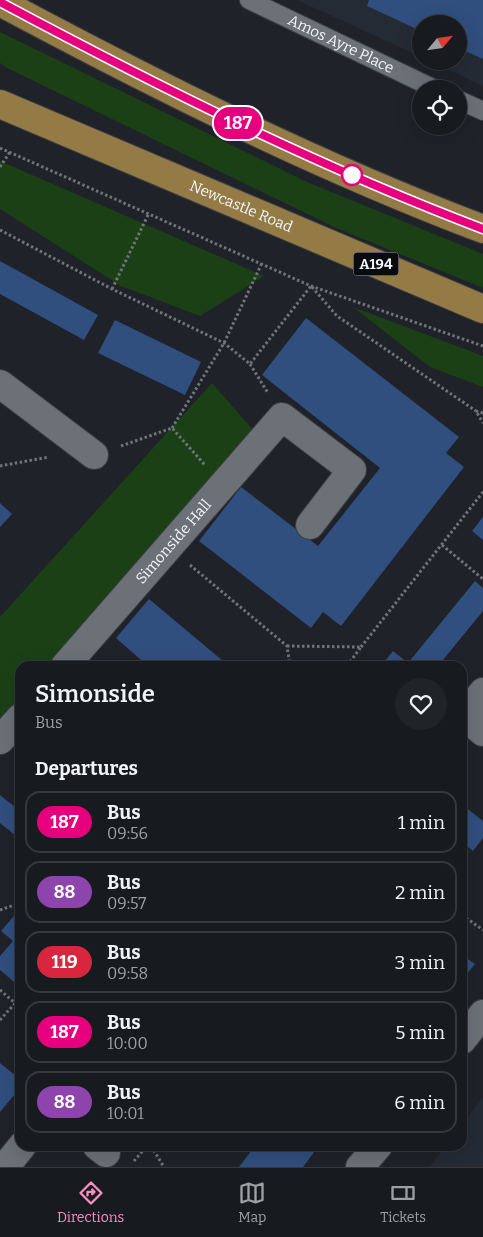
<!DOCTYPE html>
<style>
:root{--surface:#171a1e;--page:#202327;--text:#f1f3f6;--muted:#9ea1a4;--line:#36383c;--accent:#fc8fc1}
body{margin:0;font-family:Bitter,serif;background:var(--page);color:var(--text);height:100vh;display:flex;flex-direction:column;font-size:19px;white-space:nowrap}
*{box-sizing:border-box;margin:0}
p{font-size:16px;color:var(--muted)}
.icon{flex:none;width:28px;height:28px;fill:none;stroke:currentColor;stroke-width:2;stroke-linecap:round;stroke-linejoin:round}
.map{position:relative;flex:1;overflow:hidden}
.panel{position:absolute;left:15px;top:661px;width:452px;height:490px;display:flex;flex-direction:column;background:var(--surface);border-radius:15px;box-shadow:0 5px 20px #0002,0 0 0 1px var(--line)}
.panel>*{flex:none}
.badge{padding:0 10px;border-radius:16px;font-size:18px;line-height:32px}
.needle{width:32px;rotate:61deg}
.tools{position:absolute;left:412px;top:15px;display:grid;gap:10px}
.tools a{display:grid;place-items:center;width:55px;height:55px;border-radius:50%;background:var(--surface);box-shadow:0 5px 20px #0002,0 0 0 1px var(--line);font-size:25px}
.map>.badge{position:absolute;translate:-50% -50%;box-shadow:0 0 0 2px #fff}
h2{padding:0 20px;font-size:19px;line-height:45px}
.round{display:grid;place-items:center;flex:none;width:52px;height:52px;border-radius:26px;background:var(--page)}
.overview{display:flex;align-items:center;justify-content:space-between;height:85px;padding:0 20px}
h1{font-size:24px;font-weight:600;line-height:38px}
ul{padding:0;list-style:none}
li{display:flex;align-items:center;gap:15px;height:62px;margin:0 10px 8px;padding:0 10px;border:2px solid var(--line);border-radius:15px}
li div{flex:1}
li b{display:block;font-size:19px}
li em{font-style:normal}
li .badge{min-width:55px;font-weight:700;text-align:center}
.dock{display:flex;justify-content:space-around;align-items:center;height:70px;border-top:1px solid var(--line);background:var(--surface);font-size:14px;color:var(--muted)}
.dock a{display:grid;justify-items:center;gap:2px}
.dock .active{color:var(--accent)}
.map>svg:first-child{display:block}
</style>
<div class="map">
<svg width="483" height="1167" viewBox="0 0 483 1167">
<rect width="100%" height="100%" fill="#1f2228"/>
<path fill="#242b35" d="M297,0H483V86L430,61H459V24H421V57Z
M483,1097V1167H430L446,1146H462L463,1124Z"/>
<path fill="#1b4016" d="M0,32L307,182L483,254V288L334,227L7,68L0,63Z
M0,161L264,276L200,316L121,286L0,209Z
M353,307L483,356V387L430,367Z
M212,383L262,440L65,666H20V718L0,740V617Z"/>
<path fill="#304e7e" d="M369,0H483V59L459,48V24H421V31L367,6Z
M0,261L98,315L84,340L0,294Z
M306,318L459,437L446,453L464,467L341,626L323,612L311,628L199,541L241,487L318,546L380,468L262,375Z
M115,320L201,362L185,395L98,353Z
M0,503L12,514L0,527Z
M483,517V540L472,531Z
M475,581L483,588V611L438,666H381L393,651L408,663Z
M149,599L229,666H148L116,638Z
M0,795L20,811V839L0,823Z
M464,806L483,821V838L473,851L462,842Z
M20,909V987L0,970V956L13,941L1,931Z
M462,955L475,964L462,980Z
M0,1063L20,1079V1088L0,1112Z
M255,1146H269L273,1149L276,1146L318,1147L303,1167H239Z"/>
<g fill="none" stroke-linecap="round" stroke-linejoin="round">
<g stroke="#3c3f43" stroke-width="20">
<g id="service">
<path id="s1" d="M249,0L435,89"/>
<path d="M459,100L483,111"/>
</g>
</g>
<g stroke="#3c3f43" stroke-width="30">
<g id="minor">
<path d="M0,384L94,455"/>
<path id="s2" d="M65,666L282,417L352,470L310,525"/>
<path d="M483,692L464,716L483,732"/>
<path d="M0,740L20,718"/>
<path d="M462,1040L483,1014"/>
<path d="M97,1146L106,1153"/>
<path d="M5,1167L22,1146"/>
<path d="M360,1167L378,1146"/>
</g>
</g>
<g stroke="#3c3f43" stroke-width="30">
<g id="primary">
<path d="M0,2C157,86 317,166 483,229"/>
<path id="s3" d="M0,104L483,309"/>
</g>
</g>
<path stroke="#717479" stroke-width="3" stroke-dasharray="2.5 2.5" stroke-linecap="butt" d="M0,148L311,286L483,346
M0,167L10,152
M0,230L112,289L224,343L250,364L311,286
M312,287L337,316L476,411
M112,289L149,213
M250,364L268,393
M483,413L476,411L483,423
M172,428L224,343L262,263
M121,446L172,428L205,465
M0,466L49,457
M442,545L483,579
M190,565L287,646L290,666
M287,646L361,647L347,666
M361,647L483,492
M0,910L20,903
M462,915L483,930
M0,990L15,1003
M0,1020L20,998
M151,1146L164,1167
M134,1161L147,1146"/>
<use href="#service" stroke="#6c7077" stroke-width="18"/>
<use href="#minor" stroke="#6c7077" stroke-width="28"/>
<use href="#primary" stroke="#947b46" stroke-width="28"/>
</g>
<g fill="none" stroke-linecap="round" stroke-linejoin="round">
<g stroke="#fff" stroke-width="11">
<path id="line" d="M0,2C157,86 317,166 483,229"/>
</g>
<use href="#line" stroke="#e6007e" stroke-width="8"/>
</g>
<circle fill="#fff" stroke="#e6007e" stroke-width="2.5" cx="352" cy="175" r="10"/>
<g text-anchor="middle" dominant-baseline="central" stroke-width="4" stroke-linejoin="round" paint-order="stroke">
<rect fill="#0a0b0e" stroke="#acafb2" stroke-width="1" x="353.5" y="252.5" width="45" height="23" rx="4"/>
<g font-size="14" font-weight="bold" fill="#f2f5f9">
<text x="376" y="264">A194</text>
</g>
<g font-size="15" fill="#f2f5f9" stroke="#0a0b0e">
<text stroke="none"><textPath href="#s1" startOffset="102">Amos Ayre Place</textPath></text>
<text stroke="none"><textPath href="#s3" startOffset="262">Newcastle Road</textPath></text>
<text stroke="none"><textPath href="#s2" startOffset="165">Simonside Hall</textPath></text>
</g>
</g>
</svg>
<div class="tools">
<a><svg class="needle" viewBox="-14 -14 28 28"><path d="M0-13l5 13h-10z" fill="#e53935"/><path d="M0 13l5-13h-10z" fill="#9ea1a4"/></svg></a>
<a><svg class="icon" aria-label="locate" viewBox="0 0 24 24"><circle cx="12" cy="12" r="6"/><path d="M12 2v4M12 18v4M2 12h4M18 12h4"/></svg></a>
</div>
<b class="badge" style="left:238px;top:123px;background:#e6007e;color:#fff">187</b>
<section class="panel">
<div class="overview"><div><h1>Simonside</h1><p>Bus</p></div><a class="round"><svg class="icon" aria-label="heart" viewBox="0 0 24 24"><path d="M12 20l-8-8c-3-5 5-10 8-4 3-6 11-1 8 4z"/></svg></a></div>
<h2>Departures</h2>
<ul>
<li><span class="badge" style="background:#e6007e;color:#fff">187</span><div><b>Bus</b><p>09:56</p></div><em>1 min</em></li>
<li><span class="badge" style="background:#8e44ad;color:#fff">88</span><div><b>Bus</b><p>09:57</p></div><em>2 min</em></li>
<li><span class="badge" style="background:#d7263d;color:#fff">119</span><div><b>Bus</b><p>09:58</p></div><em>3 min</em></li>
<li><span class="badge" style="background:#e6007e;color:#fff">187</span><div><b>Bus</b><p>10:00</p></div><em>5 min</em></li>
<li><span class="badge" style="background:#8e44ad;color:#fff">88</span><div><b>Bus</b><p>10:01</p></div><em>6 min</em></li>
</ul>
</section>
</div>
<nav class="dock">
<a class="active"><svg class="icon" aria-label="directions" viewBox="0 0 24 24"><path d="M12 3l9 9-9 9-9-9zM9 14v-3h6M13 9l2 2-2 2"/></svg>Directions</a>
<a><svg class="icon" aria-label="map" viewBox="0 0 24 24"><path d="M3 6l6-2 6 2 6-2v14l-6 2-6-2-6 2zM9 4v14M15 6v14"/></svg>Map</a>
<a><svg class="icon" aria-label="tickets" viewBox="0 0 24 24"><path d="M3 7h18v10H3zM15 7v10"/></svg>Tickets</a>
</nav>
